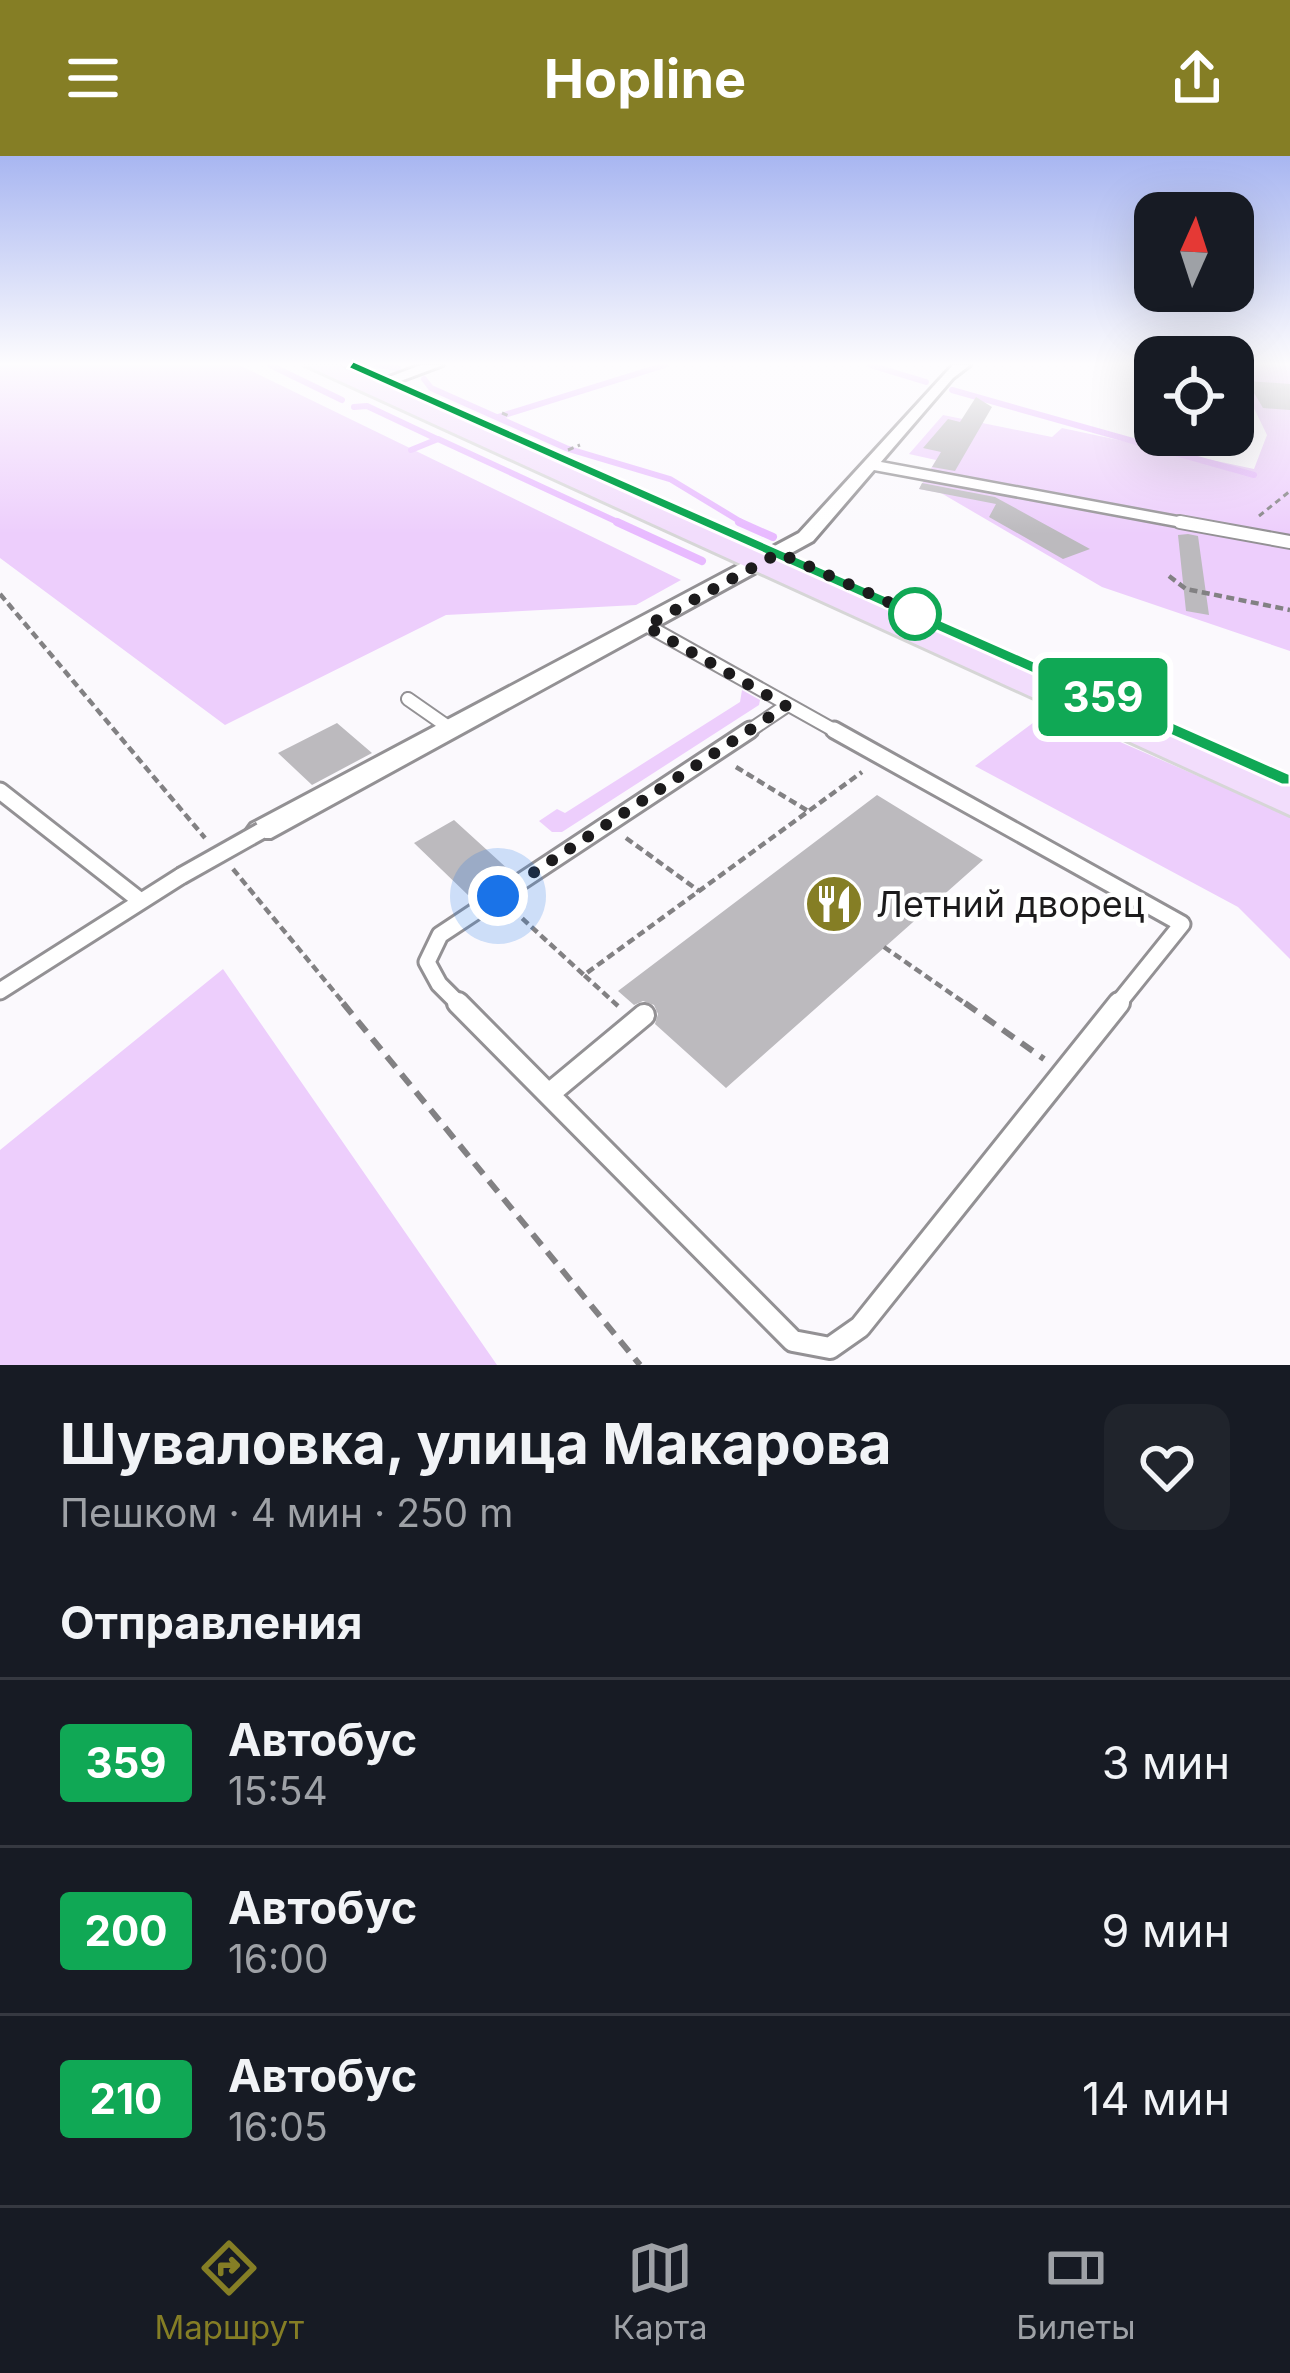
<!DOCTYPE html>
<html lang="ru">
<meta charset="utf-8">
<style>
:root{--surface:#171b24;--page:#20242c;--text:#f1f3f6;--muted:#9ea1a6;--line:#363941;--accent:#857e25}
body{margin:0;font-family:Inter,sans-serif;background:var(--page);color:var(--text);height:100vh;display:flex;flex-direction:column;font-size:45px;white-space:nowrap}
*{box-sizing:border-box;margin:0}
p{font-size:39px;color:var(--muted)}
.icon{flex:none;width:66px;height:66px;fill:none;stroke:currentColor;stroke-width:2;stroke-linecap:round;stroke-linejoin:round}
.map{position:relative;height:1209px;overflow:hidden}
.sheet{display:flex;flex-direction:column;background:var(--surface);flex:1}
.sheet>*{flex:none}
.badge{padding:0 24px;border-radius:9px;font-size:42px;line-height:78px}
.needle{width:78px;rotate:3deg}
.fabs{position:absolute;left:1134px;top:36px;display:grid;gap:24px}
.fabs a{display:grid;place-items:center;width:120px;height:120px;border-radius:24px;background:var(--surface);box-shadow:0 12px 48px #0002;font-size:60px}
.you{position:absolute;width:60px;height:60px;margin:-30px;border:9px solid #fff;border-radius:50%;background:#1a73e8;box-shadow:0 0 0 18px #1a73e833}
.map>.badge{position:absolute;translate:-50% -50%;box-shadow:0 0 0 6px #fff}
h2{padding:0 60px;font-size:45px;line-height:108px}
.round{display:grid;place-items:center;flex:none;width:126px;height:126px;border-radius:24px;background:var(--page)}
.overview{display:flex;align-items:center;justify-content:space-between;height:204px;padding:0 60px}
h1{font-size:57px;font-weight:700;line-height:90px}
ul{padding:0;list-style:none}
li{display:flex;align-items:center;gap:36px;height:168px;padding:0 60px;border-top:3px solid var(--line)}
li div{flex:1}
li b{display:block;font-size:45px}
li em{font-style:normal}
li .badge{min-width:132px;font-weight:700;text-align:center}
header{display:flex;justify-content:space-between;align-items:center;height:156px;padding:0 60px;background:var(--accent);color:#fff;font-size:54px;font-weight:700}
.menu{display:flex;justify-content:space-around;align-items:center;height:168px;border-top:3px solid var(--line);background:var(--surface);font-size:33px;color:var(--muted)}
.menu a{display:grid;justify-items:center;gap:6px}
.menu .active{color:var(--accent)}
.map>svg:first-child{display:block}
</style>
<header><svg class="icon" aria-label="menu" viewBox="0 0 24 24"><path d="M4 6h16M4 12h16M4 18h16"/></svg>Hopline<svg class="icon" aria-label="share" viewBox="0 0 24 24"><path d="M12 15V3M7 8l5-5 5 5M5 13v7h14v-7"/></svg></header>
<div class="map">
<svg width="1290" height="1209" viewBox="0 0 1290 1209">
<rect width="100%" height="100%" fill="#fbf9fd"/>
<path fill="#edcefc" d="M0,209H239L681,424L636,449L446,459L225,569L0,402Z
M1233,209H1290V495L1102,431L941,337L919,333L936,304L909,298L943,259L1052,281L1062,272L1254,313L1267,279Z
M742,534L760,544L759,549L562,676H552L539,665L557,653L565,657L740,546Z
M1049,555L1290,660V803L1238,751L975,610Z
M223,813L497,1209H0V994Z"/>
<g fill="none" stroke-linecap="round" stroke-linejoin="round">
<path stroke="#e8baff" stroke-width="6" d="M270,209L342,244
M378,209L398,212
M870,209L926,226
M424,223L431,232L566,292L670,323L746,369
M952,234L1254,319
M354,251L367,250L437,283
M498,261L665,209
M411,294L438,283L624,369"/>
<path stroke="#e8baff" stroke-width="8" d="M617,366L702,405
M739,366L773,381"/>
</g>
<path fill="#bcbabe" d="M1247,225L1290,228V254L1263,252Z
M976,241L992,251L955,315L932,311L941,296L923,292L948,263L960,266Z
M922,327L995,341L1090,393L1063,403L989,361L996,348L919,333Z
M1188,378L1198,380L1209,459L1186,455L1178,379Z
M337,567L372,597L312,629L278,597Z
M877,639L983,704L726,932L655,868L658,858L654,849L643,845L634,849L618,835Z
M454,664L510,715L469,740L414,687Z"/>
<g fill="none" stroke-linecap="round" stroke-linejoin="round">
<g stroke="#939194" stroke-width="14">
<path id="service-far3" d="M872,309L1196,369"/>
</g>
<g stroke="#939194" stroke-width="16">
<path id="service-far2" d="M1180,366L1290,386
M646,469L839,577
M408,543L451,573
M746,577L786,550"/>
</g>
<g stroke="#939194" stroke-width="21">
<path id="service-far1" d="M834,574L1182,768L1116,850
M0,635L138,743
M0,835L181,720
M461,850L439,828L427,806L440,779L750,574"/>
</g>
<g stroke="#939194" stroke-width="26">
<path id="service" d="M458,847L793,1185L830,1192L860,1171L1119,847
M549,938L644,859"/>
</g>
<g stroke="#939194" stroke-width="6">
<path id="minor" d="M421,209H443L374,235L360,232Z
M953,209H970L953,222L813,385L271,682H251L246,675L251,668L799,377Z"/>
</g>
<g stroke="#d6d6d6" stroke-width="6">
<path id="primary" d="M305,209H337L1290,627V659Z"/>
</g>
<path stroke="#828183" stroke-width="3" stroke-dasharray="6 4.5" stroke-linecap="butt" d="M502,257L509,260
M568,294L580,289
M1259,360L1290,335"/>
<path stroke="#828183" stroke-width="4.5" stroke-dasharray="8 4.5" stroke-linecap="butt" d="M1169,420L1186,433L1290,454
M0,438L205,682
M736,611L808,655
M626,682L699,735
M233,713L346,850
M513,754L584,819
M884,791L969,850
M618,850L584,819L862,616"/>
<path stroke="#828183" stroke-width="6" stroke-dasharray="14 9" stroke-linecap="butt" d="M343,847L640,1209
M965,847L1044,903"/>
<use href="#service-far3" stroke="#fff" stroke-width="9"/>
<use href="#service-far2" stroke="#fff" stroke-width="12"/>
<use href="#service-far1" stroke="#fff" stroke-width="15"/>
<use href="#service" stroke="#fff" stroke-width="20"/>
<use href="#minor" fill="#fff" fill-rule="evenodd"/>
<use href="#primary" fill="#f2ddfc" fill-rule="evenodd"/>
<g stroke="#939194" stroke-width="21" stroke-linecap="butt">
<path id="service-bridge" d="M181,720L261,675"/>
</g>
<use href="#service-bridge" stroke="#fff" stroke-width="15"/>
</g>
<linearGradient id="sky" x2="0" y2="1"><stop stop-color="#a8b6f1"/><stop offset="0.55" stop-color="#fdfcfe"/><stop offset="1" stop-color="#fdfcfe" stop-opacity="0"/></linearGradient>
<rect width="1290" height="378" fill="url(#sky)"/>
<path fill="#10a855" stroke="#fff" stroke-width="3" d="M353,205L1290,618V629H1282L348,212Z"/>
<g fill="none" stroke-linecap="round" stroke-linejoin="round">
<path stroke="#1c1b1c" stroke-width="12" stroke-dasharray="0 21.6" d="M498,740L786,550L646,470L779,397L915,458"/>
</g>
<defs>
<g id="restaurant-disc" transform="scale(3)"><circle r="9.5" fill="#857e25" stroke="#fff"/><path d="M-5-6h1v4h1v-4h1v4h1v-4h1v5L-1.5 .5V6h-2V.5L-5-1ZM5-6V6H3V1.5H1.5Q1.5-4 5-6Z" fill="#fff"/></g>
</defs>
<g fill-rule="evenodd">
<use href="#restaurant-disc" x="834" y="748"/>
</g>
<circle fill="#fff" stroke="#10a855" stroke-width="6" cx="915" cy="458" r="24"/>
<g text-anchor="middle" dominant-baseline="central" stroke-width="9" stroke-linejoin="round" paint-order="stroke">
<g font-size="36" fill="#1c1b1c" stroke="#fff" text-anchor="start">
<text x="876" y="748">Летний дворец</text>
</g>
</g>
</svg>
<div class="fabs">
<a><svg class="needle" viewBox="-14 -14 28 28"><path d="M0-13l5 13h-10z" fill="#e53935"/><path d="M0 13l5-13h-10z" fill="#9ea1a6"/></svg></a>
<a><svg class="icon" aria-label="locate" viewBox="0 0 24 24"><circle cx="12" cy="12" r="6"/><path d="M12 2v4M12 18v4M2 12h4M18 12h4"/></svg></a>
</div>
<div class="you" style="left:498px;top:740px"></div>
<b class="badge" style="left:1103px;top:541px;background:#10a855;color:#fff">359</b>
</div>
<section class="sheet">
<div class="overview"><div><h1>Шуваловка, улица Макарова</h1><p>Пешком · 4 мин · 250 m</p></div><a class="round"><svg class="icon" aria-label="heart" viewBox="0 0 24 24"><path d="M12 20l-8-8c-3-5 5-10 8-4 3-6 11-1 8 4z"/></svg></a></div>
<h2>Отправления</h2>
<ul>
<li><span class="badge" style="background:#10a855;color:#fff">359</span><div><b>Автобус</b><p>15:54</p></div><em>3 мин</em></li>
<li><span class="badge" style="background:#10a855;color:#fff">200</span><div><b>Автобус</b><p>16:00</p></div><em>9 мин</em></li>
<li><span class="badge" style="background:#10a855;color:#fff">210</span><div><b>Автобус</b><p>16:05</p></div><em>14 мин</em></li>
</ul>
</section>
<nav class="menu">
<a class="active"><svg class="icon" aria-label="directions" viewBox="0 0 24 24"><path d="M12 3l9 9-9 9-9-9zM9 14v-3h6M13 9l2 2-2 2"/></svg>Маршрут</a>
<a><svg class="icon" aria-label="map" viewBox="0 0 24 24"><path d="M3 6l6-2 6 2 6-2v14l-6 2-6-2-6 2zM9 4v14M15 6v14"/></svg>Карта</a>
<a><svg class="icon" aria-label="tickets" viewBox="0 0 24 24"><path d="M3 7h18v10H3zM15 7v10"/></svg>Билеты</a>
</nav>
